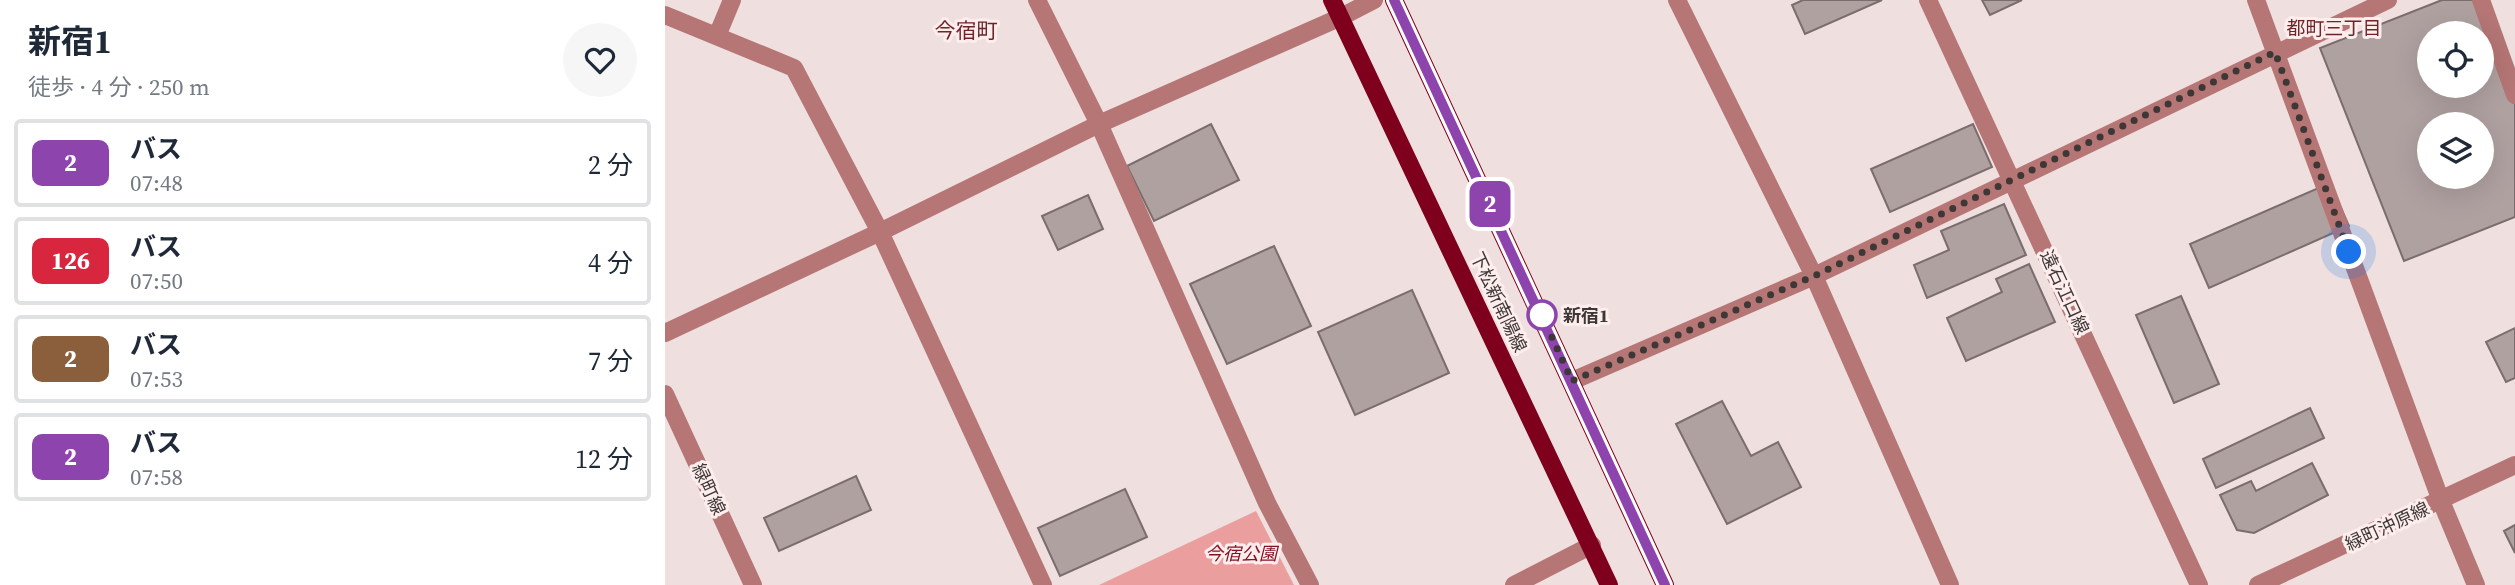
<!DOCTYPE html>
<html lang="ja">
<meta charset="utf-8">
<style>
:root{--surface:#fff;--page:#f6f6f7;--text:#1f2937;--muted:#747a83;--line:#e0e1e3}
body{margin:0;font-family:"Source Serif 4","Noto Sans JP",serif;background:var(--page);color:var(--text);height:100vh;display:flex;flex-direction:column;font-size:26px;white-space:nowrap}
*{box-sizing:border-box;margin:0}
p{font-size:23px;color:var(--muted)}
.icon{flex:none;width:38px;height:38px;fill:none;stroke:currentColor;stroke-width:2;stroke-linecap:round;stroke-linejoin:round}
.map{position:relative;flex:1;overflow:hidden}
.sheet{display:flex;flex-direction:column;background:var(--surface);width:665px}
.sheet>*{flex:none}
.badge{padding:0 14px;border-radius:10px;font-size:24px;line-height:46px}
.tools{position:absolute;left:1752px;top:21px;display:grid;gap:14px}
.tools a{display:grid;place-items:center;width:77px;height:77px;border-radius:50%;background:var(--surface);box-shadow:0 7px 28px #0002;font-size:35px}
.you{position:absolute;width:35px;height:35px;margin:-18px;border:5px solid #fff;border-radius:50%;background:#1a73e8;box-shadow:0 0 0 10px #1a73e833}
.map>.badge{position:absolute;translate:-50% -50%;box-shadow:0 0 0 4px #fff}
.round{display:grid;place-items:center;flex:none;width:74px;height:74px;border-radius:37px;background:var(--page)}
.headline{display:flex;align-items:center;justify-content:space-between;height:119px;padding:0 28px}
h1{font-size:33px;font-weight:700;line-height:52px}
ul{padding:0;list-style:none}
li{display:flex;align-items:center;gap:21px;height:88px;margin:0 14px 10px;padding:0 14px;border:4px solid var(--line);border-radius:7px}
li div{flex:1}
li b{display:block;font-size:26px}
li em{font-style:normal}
li .badge{min-width:77px;font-weight:700;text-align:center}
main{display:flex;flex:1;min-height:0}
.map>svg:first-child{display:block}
</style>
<main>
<section class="sheet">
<div class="headline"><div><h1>新宿1</h1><p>徒歩 · 4 分 · 250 m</p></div><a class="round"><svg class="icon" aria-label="heart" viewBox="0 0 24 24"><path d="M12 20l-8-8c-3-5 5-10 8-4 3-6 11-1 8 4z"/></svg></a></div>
<ul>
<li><span class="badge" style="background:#8e44ad;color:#fff">2</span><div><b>バス</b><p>07:48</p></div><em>2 分</em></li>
<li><span class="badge" style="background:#d7263d;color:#fff">126</span><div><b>バス</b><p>07:50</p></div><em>4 分</em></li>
<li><span class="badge" style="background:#8b5e3c;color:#fff">2</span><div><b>バス</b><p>07:53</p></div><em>7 分</em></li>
<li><span class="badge" style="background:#8e44ad;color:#fff">2</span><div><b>バス</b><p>07:58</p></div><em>12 分</em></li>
</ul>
</section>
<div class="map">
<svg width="1850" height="585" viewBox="0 0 1850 585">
<rect width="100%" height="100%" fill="#efe0df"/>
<path fill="#ea9f9e" d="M591,511L629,585H434Z"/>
<path fill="#b0a1a1" stroke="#7b6d6d" stroke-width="2" fill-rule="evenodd" d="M1138,0H1217L1140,34L1127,5Z
M1317,0H1357L1325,15Z
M1777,0H1810L1850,100V217L1739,261L1655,48ZM1764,33H1816V86H1764ZM1764,124H1816V177H1764Z
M546,124L574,180L489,221L462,166Z
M1308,124L1327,167L1225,212L1206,169Z
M1665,183L1684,226L1544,288L1525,244Z
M423,195L438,229L393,250L377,216Z
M1339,204L1361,255L1262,298L1249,265L1284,250L1276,231Z
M609,246L646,326L562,364L525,284Z
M1364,264L1390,322L1301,361L1282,318L1337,292L1331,279Z
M747,290L784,373L690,415L653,332Z
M1516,296L1554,384L1509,403L1471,315Z
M1850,328V378L1841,382L1821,342Z
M1057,401L1086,456L1113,442L1136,487L1062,524L1011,424Z
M1645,408L1659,438L1551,488L1538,459Z
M1647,463L1663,495L1589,533L1572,530L1555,495L1586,481L1591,491Z
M191,476L206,510L114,551L99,518Z
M460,489L482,537L395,576L373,528Z
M1850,525V553L1839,531Z"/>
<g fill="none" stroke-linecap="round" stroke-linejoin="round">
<path stroke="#b57675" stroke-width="18" d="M372,0L434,124L602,503L645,585
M1012,0L1149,276L1285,585
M1263,0L1534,585
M1591,0L1776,501L1811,585
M1816,0L1850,95
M0,15L129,68L215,232L378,585
M52,36L67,0
M0,333L215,232L434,124L676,17L709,0
M907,381L1149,276L1723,0
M0,394L88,585
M849,585L927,545
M1593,585L1850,465"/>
<path stroke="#7e001c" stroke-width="18" d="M667,0L944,585
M729,0L1000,585"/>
</g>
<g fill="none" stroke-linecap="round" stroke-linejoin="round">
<g stroke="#fff" stroke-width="16">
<path id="line" d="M729,0L1000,585"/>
</g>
<use href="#line" stroke="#8e44ad" stroke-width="10"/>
<path stroke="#3d3736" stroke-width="7" stroke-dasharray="0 12.6" d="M877,315L874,309L907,381L1149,276L1610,52L1684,252"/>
</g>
<circle fill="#fff" stroke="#8e44ad" stroke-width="3.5" cx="877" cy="315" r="14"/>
<g text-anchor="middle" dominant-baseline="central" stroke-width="6" stroke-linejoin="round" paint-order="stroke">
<g font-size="18" fill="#3d3736" stroke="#fdeded">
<text transform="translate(1400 292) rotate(65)">遠石江口線</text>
<text transform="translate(834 302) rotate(65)">下松新南陽線</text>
<text transform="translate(44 489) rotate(65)">緑町線</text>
<text transform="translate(1722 526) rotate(-25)">緑町沖原線</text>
</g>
<g font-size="18" font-weight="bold" fill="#3d3736" stroke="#fdeded" text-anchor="start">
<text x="898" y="315">新宿1</text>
</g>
<g font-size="18" font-style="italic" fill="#851224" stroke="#fdeded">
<text x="576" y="553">今宿公園</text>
</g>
<g font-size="19" fill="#6c262a" stroke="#fdeded">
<text x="1669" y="28">都町三丁目</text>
</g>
<g font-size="21" fill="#6c262a" stroke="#fdeded">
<text x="301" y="30">今宿町</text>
</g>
</g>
</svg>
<div class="tools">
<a><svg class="icon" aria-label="locate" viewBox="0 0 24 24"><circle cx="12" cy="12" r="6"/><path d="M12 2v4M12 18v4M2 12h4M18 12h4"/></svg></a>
<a><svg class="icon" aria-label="layers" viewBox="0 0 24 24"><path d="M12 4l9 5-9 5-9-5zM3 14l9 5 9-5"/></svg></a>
</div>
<div class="you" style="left:1684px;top:252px"></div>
<b class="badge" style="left:825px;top:204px;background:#8e44ad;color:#fff">2</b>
</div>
</main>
